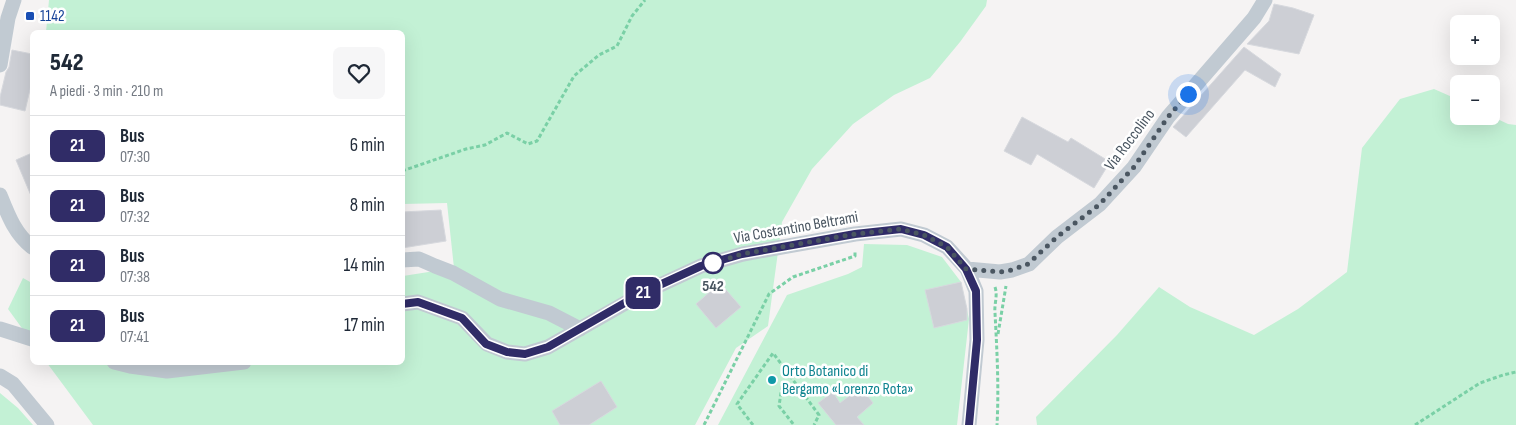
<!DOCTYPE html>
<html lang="it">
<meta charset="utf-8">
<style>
:root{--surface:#fff;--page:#f6f6f7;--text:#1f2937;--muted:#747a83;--line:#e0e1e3}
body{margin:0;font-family:"Sofia Sans Condensed",sans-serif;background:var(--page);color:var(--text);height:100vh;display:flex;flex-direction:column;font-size:19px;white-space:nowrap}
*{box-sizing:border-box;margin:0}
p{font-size:16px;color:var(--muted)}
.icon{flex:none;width:28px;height:28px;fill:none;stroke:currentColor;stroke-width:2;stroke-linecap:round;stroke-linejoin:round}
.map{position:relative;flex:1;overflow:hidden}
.side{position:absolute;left:30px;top:30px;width:375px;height:335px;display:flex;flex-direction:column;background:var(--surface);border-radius:8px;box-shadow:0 5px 20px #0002}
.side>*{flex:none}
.badge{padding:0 10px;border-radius:8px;font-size:18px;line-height:32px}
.fabs{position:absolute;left:1450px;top:15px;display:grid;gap:10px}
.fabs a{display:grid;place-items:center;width:50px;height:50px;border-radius:8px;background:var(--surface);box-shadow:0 5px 20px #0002;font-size:25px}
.you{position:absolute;width:25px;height:25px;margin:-12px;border:4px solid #fff;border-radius:50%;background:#1a73e8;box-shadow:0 0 0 8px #1a73e833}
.map>.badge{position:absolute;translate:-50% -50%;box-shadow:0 0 0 2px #fff}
.round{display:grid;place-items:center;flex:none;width:52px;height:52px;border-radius:8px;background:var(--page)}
.head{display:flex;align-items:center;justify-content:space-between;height:85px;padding:0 20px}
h1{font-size:24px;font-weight:800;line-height:38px}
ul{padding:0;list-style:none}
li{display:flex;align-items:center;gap:15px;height:60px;padding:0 20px;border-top:1px solid var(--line)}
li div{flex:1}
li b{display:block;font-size:19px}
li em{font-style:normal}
li .badge{min-width:55px;font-weight:700;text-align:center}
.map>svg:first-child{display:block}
</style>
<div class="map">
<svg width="1516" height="425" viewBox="0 0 1516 425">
<rect width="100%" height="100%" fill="#f5f3f3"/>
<path fill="#c3f1d5" d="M49,0H987L986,6L960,42L930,78L894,95L853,124L812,169L782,222L768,326L736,348L695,425H93L47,363L402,362L403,276L454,268L447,203L403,204L402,32H46Z
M1434,89L1459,100V116H1491L1508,124L1516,125V425H1037L1036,417L1117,335L1159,287L1190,307L1254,335L1298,309L1347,272L1362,148L1400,99Z
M864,244L907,245L942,257L961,282L969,319L957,425H718L787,295L848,274L862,267Z
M23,278L32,283V342L8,309Z
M0,393L18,408L33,425H0Z"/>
<path fill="#cdcfd5" stroke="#d7d9de" d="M1274,4L1293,8L1314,15L1299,54L1247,44L1269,21Z
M1244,47L1281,74L1275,87L1245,70L1186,137L1173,127Z
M12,50L32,54V81L25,111L0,105V97L6,72L9,67Z
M1022,117L1068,142L1071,138L1110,162L1094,188L1037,154L1031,165L1004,151Z
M32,153V198L16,160Z
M441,210L446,241L402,248V212Z
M961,282L967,309V320L934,328L925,290Z
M720,283L741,307L716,328L696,304Z
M601,381L617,407L589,425H560L552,411Z
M861,387L873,403L857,417L864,425H836L818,403L833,392L840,403Z"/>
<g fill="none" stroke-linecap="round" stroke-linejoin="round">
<path stroke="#7ad0a6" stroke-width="3" stroke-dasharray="4 2.5" stroke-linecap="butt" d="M402,171L466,149L485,145L507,133L528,144L537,141L574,76L599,55L617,46L632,16L645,0
M995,287C998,296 994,304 995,313C997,351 999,388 997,425
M998,334L1006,286
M782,386L779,406L794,425
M704,425L769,294L793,277L855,256V250
M753,425L737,404L773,353L819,415L814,425
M1415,425L1480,383L1503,375L1516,372"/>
<path stroke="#c1cad2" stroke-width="15" d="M0,65L8,18L14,0
M0,195C8,215 15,234 32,247
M402,260L419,259L435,266L453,273L500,299L549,313L580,329
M967,269L1000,272L1012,270L1029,264L1057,237L1100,204L1134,167L1168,117L1254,18L1265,0
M402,304L418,302L462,318L487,344L507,352L525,354L548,347L643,293L701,266L743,254L855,234L901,229L924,235L947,247L967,269L976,291L977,340L969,425
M0,329L32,339
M114,362L130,366L167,371L244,362
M0,376L13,384L47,425"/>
</g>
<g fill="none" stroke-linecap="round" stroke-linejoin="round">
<g stroke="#fff" stroke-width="11">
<path id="line" d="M402,304L418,302L462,318L486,344L507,352L525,354L548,347L642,293L701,266L742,254L855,234L901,229L924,235L947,247L966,269L976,291L977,340L969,425"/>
</g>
<use href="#line" stroke="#302c67" stroke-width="8"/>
<path stroke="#4a5661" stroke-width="5" stroke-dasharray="0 9" d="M713,263L742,254L855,234L901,229L924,235L947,247L966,269L1000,272L1012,270L1028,264L1057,237L1100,204L1134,167L1168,117L1188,94"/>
</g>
<rect fill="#1a4fb4" stroke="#fff" stroke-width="2" x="25" y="11" width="10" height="10" rx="2.5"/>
<circle fill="#fff" stroke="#302c67" stroke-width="2.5" cx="713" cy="263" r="10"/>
<circle fill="#0f9aa8" stroke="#fff" stroke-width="2" cx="772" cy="380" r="5"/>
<g text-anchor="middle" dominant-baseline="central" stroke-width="5" stroke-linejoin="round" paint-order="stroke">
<g font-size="16" fill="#164399" stroke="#fff" text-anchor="start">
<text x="40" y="16">1142</text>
</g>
<g font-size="16" fill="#4a5661" stroke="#fff">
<text transform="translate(1130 140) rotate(-53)">Via Roccolino</text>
<text transform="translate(796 228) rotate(-10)">Via Costantino Beltrami</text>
</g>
<g font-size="16" font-weight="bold" fill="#4a5661" stroke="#fff">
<text x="713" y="286">542</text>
</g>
<g font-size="16" fill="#0d838f" stroke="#fff" text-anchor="start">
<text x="782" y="371">Orto Botanico di<tspan x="782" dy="18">Bergamo «Lorenzo Rota»</tspan></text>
</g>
</g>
</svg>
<div class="fabs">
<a>+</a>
<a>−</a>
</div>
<div class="you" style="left:1188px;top:94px"></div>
<b class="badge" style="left:643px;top:293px;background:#302c67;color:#fff">21</b>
<section class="side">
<div class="head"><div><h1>542</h1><p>A piedi · 3 min · 210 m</p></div><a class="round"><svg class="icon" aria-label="heart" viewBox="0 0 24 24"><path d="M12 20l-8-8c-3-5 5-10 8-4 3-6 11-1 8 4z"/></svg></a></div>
<ul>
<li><span class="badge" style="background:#302c67;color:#fff">21</span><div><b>Bus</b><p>07:30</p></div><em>6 min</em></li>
<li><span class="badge" style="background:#302c67;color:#fff">21</span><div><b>Bus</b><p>07:32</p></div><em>8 min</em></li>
<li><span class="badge" style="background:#302c67;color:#fff">21</span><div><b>Bus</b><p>07:38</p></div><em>14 min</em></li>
<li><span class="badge" style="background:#302c67;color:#fff">21</span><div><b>Bus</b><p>07:41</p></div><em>17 min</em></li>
</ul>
</section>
</div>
